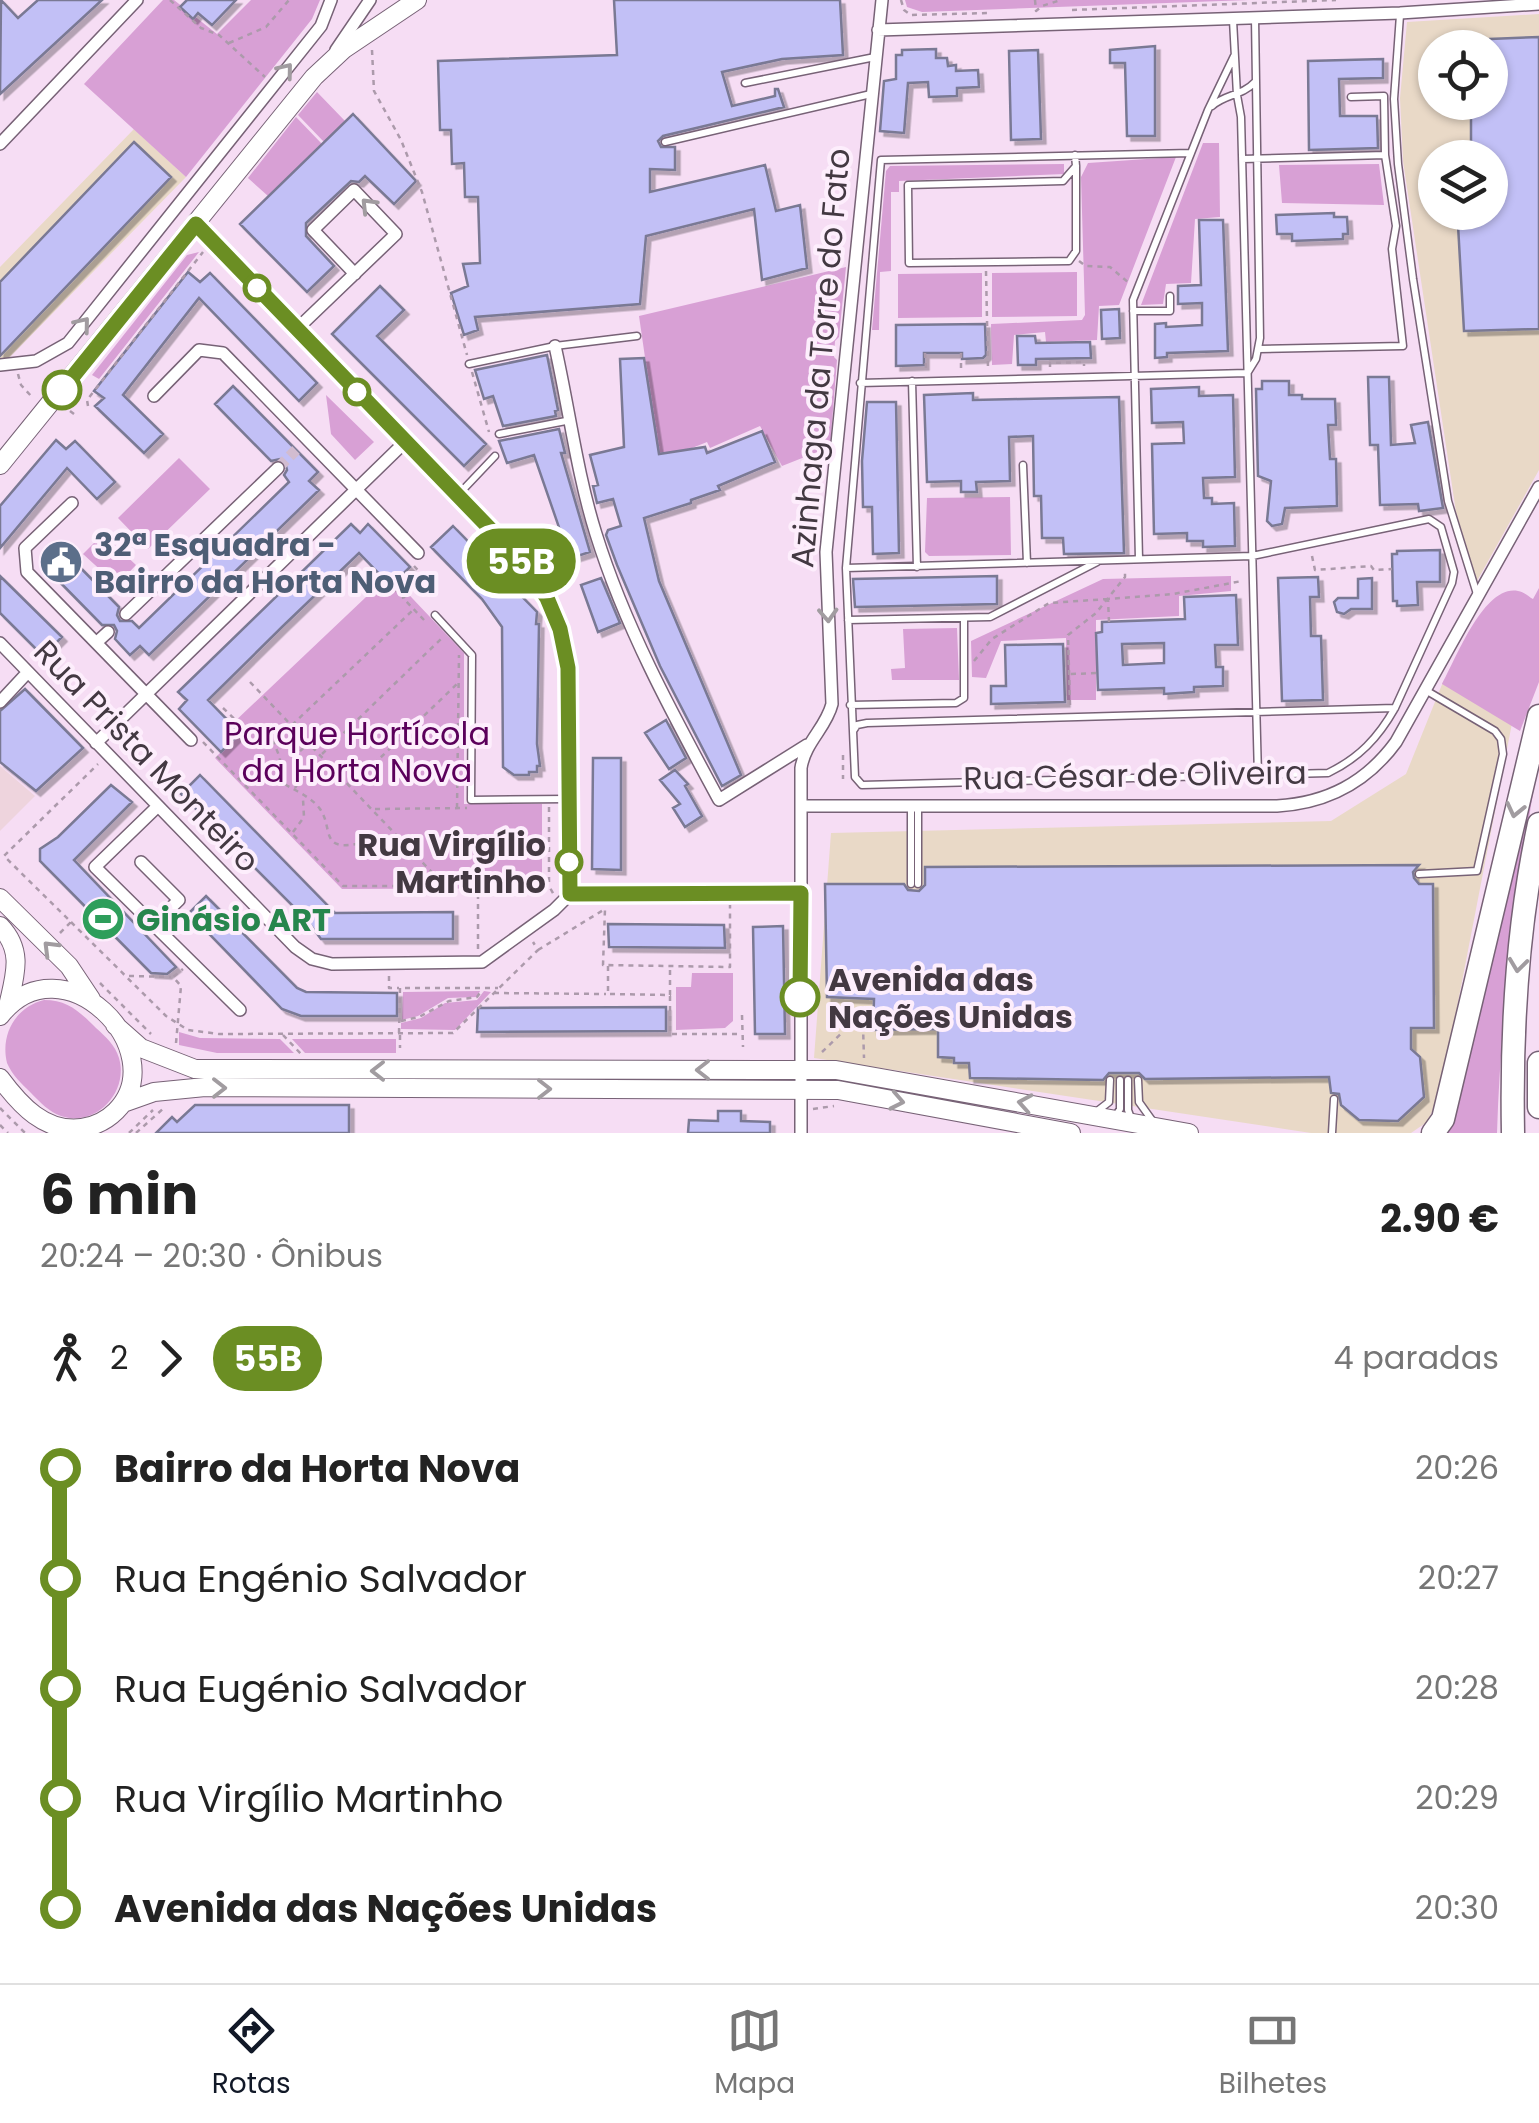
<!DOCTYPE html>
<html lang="pt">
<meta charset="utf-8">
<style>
:root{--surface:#fff;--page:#f6f6f6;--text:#222;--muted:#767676;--line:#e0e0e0;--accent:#111827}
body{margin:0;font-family:Poppins,sans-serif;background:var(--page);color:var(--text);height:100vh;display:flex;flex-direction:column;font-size:38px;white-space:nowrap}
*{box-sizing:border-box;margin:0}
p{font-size:32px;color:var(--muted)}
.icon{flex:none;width:55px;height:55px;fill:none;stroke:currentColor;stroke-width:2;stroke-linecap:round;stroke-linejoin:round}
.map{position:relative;height:1133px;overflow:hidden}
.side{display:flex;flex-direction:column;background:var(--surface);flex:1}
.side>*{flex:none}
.badge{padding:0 20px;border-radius:32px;font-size:35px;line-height:65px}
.controls{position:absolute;left:1418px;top:30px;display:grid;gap:20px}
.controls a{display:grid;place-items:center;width:90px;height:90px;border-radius:50%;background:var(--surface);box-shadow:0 2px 8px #0004;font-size:50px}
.map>.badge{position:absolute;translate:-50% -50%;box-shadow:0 0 0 5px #fff}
.legs{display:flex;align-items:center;gap:15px;height:110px;padding:0 40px;font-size:32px}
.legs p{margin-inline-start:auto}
.headline{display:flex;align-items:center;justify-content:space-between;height:170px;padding:0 40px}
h1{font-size:55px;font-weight:700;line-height:75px}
ul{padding:0 40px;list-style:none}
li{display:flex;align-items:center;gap:35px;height:110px;font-size:38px}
li i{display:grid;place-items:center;width:15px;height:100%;margin:0 12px;background:currentColor}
li i::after{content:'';width:25px;height:25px;margin:-12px;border:8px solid;border-radius:50%;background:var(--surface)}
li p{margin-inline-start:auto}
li:first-child i{background:linear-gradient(#0000 50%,currentColor 0)}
li:last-child i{background:linear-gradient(currentColor 50%,#0000 0)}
.tabs{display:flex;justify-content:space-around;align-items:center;height:140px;border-top:2px solid var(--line);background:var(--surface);font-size:28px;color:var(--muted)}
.tabs a{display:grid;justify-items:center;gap:5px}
.tabs .on{color:var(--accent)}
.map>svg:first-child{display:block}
</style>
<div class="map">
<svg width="1539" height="1133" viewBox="0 0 1539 1133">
<defs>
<filter id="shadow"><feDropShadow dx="4.5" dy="4.5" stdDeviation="0" flood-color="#0004"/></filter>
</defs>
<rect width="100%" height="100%" fill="#f6ddf4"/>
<path fill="#e9d9c7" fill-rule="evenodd" d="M1539,14V470L1477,581L1456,512L1403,161L1400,98L1407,22ZM1435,48H1490V102H1435ZM1435,158H1490V212H1435Z
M134,129L186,177L3,364L0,361V267Z
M1443,682L1514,713L1440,1095L1427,1122L1411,1133H1311L814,1058L831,833L1331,821L1406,774Z"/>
<path fill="#eed4dd" d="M0,766L35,796L0,831Z"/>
<path fill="#d8a0d5" d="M163,0H174L217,34L251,0H320L312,19L186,177L84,84Z
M905,0H1249L922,12L907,7Z
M317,92L345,121L324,142L298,115Z
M296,117L322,144L268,196L248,178Z
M1203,143H1219L1220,217L1195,219L1191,283L1166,284L1163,304L1141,305Z
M1176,157L1119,305L1099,306L1097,340L1046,342L1045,332L1014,335L1012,364L992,365L991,324L1082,320L1085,315L1081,177L1088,163Z
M1064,164V174L899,181V192H891V271L880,272L879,330H872L886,171L890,166Z
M1379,164L1384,205L1282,203L1279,165Z
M199,252L99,379L92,375L187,255Z
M846,267L839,337L835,341L834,357L837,360L830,447L782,466L760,426L710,448L707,442L682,452L659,454L639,316Z
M1077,272V316L992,317V273Z
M982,273V317L898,318V274Z
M326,395L374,442L355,460L331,434Z
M179,458L210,489L148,549L118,518Z
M1010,497L1011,555L929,556L925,552L927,498Z
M103,534L136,565L117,585L83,554Z
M1231,576V591L1179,596V616L1096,620V700H1067L1066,638L1001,641L986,678L972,677L971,641L1103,579Z
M385,579L391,586L396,581L464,653V804H542V888L342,889L215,758L239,734L231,725Z
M1539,588V682L1520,731L1442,684C1456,659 1484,584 1518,591C1524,592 1528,596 1533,599Z
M957,628L959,680H892L891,669L905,668L903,629Z
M1539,756C1518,883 1501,1004 1497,1133H1441Z
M692,973H733V1021L725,1028L676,1030V987H691Z
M480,991L477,997L448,998L418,1016L402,1020L403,992Z
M484,991L491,992L455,1030L401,1029V1023L421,1018L445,1003L477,1000Z
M44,1000C68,1000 80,1012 96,1028C106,1037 115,1045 119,1058C129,1092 96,1128 61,1116C49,1112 40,1102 31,1093C22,1084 12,1075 7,1063C0,1034 16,1007 44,1000Z
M179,1032L200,1038L280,1039L294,1053H217L179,1045Z
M292,1039H396V1053H305Z"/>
<path fill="#c2c0f6" stroke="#7a7994" stroke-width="2.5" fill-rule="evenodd" filter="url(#shadow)" d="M1,0L18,18L38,0H102L0,94Z
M187,0H236L212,25L198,13L193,19L180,7Z
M614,0H840L843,55L782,59L722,72L732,106L775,96V89H778L784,107L663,136L658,141L661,147H675V170L650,169V192L765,165L776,211L800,205L807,268L762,280L754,209L646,236L640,304L475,317L478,330L464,335L451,293L468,286L463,264L480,263L478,197H465L464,163L452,164L451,130H440L438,61L617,55Z
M1539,37V329L1464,331L1458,225L1472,226V212H1490V158H1471V102H1490V39Z
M1155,46V136H1127L1125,63H1110V50Z
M936,49V58H947L948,66L956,65V71L978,70L979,87L957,88V96L929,97L928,82L908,83L904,133L880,131L884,81L896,79V55H902V50Z
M1038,50L1041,139L1011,140L1009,51Z
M1383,59V78L1339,79L1340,116H1377L1378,148L1309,150L1308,61Z
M353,114L416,181L394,204L365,176L359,182L351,181L306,223V236L334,266L307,292L240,224Z
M134,142L171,177L0,356V282Z
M1334,213V217H1347L1348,234H1343V239L1292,241V234H1277L1276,215Z
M1199,220H1223L1228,351L1167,353V357L1155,358V324L1166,323V327L1202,325V303L1178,304V286L1201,285Z
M188,272L200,282L210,273L317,383L299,401L199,298L123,395L163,434L144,453L95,406L104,398L94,391Z
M380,286L404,310L377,336L486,444L464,466L332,334Z
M1119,309L1120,338L1102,339L1101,310Z
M985,324L986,355L983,358L962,359V353H924V365L896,366V325Z
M1017,336H1035L1036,343L1090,342L1091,358L1036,359V365H1018Z
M547,355L558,410L555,411L556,416L503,426L493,396L484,399L475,370Z
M644,358L659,454L705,447L707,453L762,431L775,462L718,486L720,490L691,500V503L644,518L659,581L741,775L722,786L660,666L617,565L606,535L608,530L621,526L613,499L597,503L593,486L598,485L590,455L624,447L620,359Z
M1368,377H1389L1391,445L1415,443L1411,425L1428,422L1443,508L1419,511L1418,504L1380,505L1378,445H1370Z
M1262,381H1289V395H1302V399H1335L1336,425H1328L1330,459H1336L1337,506L1285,508L1282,524L1272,526L1267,521L1271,481L1258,476L1256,389H1262Z
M233,386L318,472L309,481L319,490L149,655L140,646L130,655L115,639L117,631L114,625H102L47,569L65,552L119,607L117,615L120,621H132L139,628L289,482L284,475L287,470L285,462L280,459L271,461L215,404Z
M1199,387V396L1233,395L1235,477L1203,478L1204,498H1212V504L1234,503L1235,546L1203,547V541H1187V533L1154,534L1152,444L1184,443L1183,422L1152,423L1151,389Z
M973,393V400L1119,397L1124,553L1064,554L1063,538H1042L1041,496H1034L1033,436L1009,437L1010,481L976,482L977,492H961V481L927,482L924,395Z
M867,402H896L899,553L873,554L872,507H863L862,461Z
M559,429L565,453H561L590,552L565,560L558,538L562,536L534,455L507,463L499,441Z
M56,440L66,449L75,441L115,482L97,499L67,468L0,548V506Z
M351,524L360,533L368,524L410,567L391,586L359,553L283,626L208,700L240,733L221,752L179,709L187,700L178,692Z
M453,526L537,612L536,624H539L537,744L540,766H537V772H529V775H514L503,767L502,627L482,599L431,547Z
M1440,550V582H1417L1418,605L1397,606V601H1393L1392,554H1397V551Z
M0,576L62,637L43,656L0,613Z
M997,576V604L855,607L853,579Z
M1318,577L1319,597H1310L1311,636H1321L1323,700L1282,701L1278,578Z
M601,578L620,623L598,632L581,585Z
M1372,578V609H1351L1344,614L1337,612L1334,602L1338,598H1358V579Z
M1236,595L1238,645H1215L1216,667H1223V686L1194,687V692L1164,694V688L1098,690L1096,633L1102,632V622L1185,619L1184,597ZM1164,643V663L1123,665L1122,644Z
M1063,644L1065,702L991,704V686H1006L1005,645Z
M25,689L83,748L36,791L0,762V711Z
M666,720L686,758L669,769L645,733Z
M593,758H621V870L592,869Z
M675,770L688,784L685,786L702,816L685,827L673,808L680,804L660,780Z
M200,775L335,913L453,912V939H321L306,919L181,794Z
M111,785L132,802L74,860L176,967L167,974L151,973L40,861V849L58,837Z
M1419,865L1413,872L1414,878L1419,884H1433L1434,1028H1411V1049L1420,1057L1424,1097L1398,1121L1359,1120L1341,1105L1339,1094L1331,1093L1329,1077L1145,1079L1139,1073H1109L1103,1080L970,1078L969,1063H954V1058L938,1057V1029L873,1030L874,999L827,997L825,884H904L908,890L919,891L925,885V867Z
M206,896L297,988L306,992L397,993V1016H301L282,1009L189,913Z
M608,924L724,925L725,948L609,947Z
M783,926L785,1034H755L753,927Z
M666,1007V1031L477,1032L478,1008Z
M195,1105H349V1133H156L172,1117L177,1122Z
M718,1111H741V1121L770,1122V1133H688L689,1120L718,1121Z"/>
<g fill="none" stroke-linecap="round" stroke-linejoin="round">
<path stroke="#d2bcd0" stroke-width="11" stroke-dasharray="11 5.5" stroke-linecap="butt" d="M278,468L296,450"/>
<g stroke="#776276" stroke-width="9">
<path id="lane" d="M1400,15L1394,99L1398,164L1413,279L1448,501L1477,594
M1233,20L1237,95L1241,117L1258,777
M745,83L875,57
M1351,97L1384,96L1385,155
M1212,106C1225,94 1242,96 1255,82
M665,142L871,94
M1075,155L1076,166V251L1069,261L909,263L908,185L1063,181L1076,166
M1242,159L1385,155L1396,226L1392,249L1403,346L1259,349
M1133,311H1170V296
M469,364L555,346L637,336
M1248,372L1256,359L1260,338L1255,18
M912,381L917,567
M860,383L1247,373
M499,434L571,420
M1023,465L1027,563
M458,495L495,456
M1139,559L1133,300L1208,110L1234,56
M846,568L1252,556L1429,519L1441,527L1454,572L1452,583L1395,708C1378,738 1359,758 1328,773L862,785L855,777L853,731L857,725L867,723L1395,708
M435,615L472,655L471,800L568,799
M848,620L990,617L1097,562
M850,705L956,703L964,698V618
M853,731L846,568L881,160L1191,153
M918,806V884
M911,807V884
M1419,874L1477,871L1503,754L1501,739L1495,731L1427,691
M1128,1080V1110L1132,1121
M1138,1080L1139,1102L1154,1123
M1096,1112L1109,1102L1110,1080
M1115,1117L1120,1109V1080
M1332,1133L1334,1099"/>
</g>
<g stroke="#776276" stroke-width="14">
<path id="street" d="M878,30L1400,13L1539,4
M336,50L370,0
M0,144L137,0
M195,224L522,562L547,598L559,629L568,668L570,894
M297,329L396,234L354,190L313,230L355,274
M555,346C569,408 577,474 596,534C625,627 673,715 719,800L807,745
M0,365L36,361L68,343L321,26L331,0
M154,396L199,350L223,353L418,553
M72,503L25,548L27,572L191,740
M126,614L278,468
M97,642L108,632
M0,643L295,947L312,959L332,964L482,962L554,910L570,894
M0,702L28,672
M96,743L405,442
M158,806L95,867L240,1010
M801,806H1277C1327,803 1366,783 1396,742L1539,487
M141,862L179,900L153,925
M570,894L801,893
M801,1133V768C805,742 826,728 832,704L826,552L882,0"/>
</g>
<g stroke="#776276" stroke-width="20">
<path id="secondary" d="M0,465L314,77L344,49L417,0
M0,898L69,966L91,999
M0,926C24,951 15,975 8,1006
M0,1016C62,936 175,1051 116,1111C106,1121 95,1126 82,1128C45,1133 20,1105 0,1078
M115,1025L141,1048L195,1069L836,1070L1189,1133
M123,1103L154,1092L205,1087L838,1090L1071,1133"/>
</g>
<g stroke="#776276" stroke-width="25">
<path id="highway" d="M1539,1063V1107
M1433,1133L1443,1119L1539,716
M1513,1133C1511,1029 1517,926 1539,824"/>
</g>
<path stroke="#ac9aab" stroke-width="2.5" stroke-dasharray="5 5" stroke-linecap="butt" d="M170,0L201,28L219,35L265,77
M901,0L904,10L911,15L990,13
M1035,0L1036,11L1042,6L1061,0
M1072,10L1336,0
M229,43L266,27L289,0
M372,50L374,91L401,140L422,192L467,355
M1079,261L1086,266L1110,267L1129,283
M986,271L988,368
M925,353L926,369
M961,353V371
M1050,367V363L1084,362V366
M472,372L489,432
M18,374L21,385L32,397
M88,406L87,400L203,252
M70,411L74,414
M1312,556L1315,570L1371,566L1374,570L1392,569
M414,566L424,577L403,598L425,621
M1109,622L1108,599L1173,594L1242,581
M974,661L992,639L1049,603L1108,599
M1071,674L1098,673
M250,682L444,885
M1070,705L1068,635L1096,613L1125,577V572
M223,708L247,731L266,736L274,743L280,758L278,780C291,789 311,796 320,809C333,827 320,851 356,844
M292,725L413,610
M203,742L343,886H549L554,895
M322,754L442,638
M843,755V779
M352,785L458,683
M295,788L303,775L299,752L308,744
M549,807V884
M457,808L459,655
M375,809L467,808
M293,832L304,817L303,799
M71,922L166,1016L188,1030L219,1034L453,1033L538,950L533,942
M60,933L71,922L4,856L98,764
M478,949V887
M538,950L605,909L603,965L730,967V905
M608,966V994L670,995V967
M129,976L171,977
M389,976V988H399
M100,983L151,1034
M494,993L606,994
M670,996V1034H742
M742,1015L743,1047
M401,1021L419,1017L449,1001L477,997L482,990
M399,1033L400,988H498
M283,1035L302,1055
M400,1035V1048
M176,1043L181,986L173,977L183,969
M822,1052L849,1026H863L864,1058
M0,1108L25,1133
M813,1109L834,1106
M0,1125L8,1133
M129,1133L153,1110
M136,1133L165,1107"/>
<use href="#lane" stroke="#fff" stroke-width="6"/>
<use href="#street" stroke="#fff" stroke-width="11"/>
<use href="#secondary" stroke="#fff" stroke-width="18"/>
<use href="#highway" stroke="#fff" stroke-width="22"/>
</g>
<defs><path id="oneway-chevron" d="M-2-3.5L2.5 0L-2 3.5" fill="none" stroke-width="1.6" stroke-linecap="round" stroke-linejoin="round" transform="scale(2.5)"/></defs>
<g stroke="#a19ca0">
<use href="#oneway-chevron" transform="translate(286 70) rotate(-51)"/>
<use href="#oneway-chevron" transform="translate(368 205) rotate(-134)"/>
<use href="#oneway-chevron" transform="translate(83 324) rotate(-51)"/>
<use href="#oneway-chevron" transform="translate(828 615) rotate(87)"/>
<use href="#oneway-chevron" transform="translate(1515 810) rotate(103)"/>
<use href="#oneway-chevron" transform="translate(50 948) rotate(-135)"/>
<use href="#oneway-chevron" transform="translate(1518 965) rotate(97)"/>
<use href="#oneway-chevron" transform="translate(703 1070) rotate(180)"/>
<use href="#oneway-chevron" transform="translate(378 1071) rotate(180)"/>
<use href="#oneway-chevron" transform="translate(219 1088)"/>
<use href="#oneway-chevron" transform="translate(544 1089)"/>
<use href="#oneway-chevron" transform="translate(897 1101) rotate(11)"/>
<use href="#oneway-chevron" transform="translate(1025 1103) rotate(-170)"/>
</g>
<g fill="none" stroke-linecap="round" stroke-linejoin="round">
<g stroke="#fff" stroke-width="22">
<path id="line-1" d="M62,390L196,224L522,562L547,598L560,629L568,668L570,894L801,893L800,997"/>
</g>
<use href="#line-1" stroke="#6b8e23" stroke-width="15"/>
</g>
<defs>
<g id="civic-disc" transform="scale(2.25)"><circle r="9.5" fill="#5c6f8a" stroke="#fdeefc"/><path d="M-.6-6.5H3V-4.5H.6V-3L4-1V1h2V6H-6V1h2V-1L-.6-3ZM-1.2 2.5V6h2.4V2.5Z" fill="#fff"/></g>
<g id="stadium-disc" transform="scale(2.25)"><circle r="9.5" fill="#2e9e5b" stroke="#fdeefc"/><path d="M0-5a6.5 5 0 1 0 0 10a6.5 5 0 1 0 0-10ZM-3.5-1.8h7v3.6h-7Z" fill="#fff"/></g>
</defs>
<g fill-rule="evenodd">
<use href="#civic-disc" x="61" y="562"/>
<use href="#stadium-disc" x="103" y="919"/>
</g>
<g fill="#fff" stroke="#6b8e23" stroke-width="5">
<circle cx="257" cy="288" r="12"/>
<circle cx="62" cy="390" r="18"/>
<circle cx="357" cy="392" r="12"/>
<circle cx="569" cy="862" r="12"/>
<circle cx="800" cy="997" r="18"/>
</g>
<g text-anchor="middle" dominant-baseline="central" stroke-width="8" stroke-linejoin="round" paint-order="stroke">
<g font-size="32" fill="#433942" stroke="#fdeefc">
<text transform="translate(820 358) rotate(-85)">Azinhaga da Torre do Fato</text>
<text transform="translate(147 756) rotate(46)">Rua Prista Monteiro</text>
<text transform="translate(1135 775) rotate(-1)">Rua César de Oliveira</text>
</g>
<g font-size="32" font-weight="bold" fill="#4e5e75" stroke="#fdeefc" text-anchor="start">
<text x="94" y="544">32ª Esquadra -<tspan x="94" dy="37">Bairro da Horta Nova</tspan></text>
</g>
<g font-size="32" fill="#5b005b" stroke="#fdeefc">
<text x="357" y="733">Parque Hortícola<tspan x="357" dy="37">da Horta Nova</tspan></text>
</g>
<g font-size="32" font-weight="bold" fill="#433942" stroke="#fdeefc" text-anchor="end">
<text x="546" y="844">Rua Virgílio<tspan x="546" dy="37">Martinho</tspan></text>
<text x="828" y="979" text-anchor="start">Avenida das<tspan x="828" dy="37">Nações Unidas</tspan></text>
</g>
<g font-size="32" font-weight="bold" fill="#27864d" stroke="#fdeefc" text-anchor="start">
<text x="136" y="919">Ginásio ART</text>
</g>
</g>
</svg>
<div class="controls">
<a><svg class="icon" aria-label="locate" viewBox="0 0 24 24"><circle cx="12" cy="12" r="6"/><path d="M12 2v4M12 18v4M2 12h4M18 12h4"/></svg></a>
<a><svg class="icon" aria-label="layers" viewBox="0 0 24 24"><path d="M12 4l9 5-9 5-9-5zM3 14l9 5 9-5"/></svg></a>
</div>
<b class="badge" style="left:521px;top:561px;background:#6b8e23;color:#fff">55B</b>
</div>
<section class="side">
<div class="headline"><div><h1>6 min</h1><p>20:24 – 20:30 · Ônibus</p></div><b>2.90 €</b></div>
<div class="legs"><svg class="icon" aria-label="walk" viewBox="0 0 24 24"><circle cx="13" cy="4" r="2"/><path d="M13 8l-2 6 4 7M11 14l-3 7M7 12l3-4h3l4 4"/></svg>2<svg class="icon" aria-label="forward" viewBox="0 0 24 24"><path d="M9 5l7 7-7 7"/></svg><b class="badge" style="background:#6b8e23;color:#fff">55B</b><p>4 paradas</p></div>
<ul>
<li><i style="color:#6b8e23"></i><b>Bairro da Horta Nova</b><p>20:26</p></li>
<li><i style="color:#6b8e23"></i><span>Rua Engénio Salvador</span><p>20:27</p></li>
<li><i style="color:#6b8e23"></i><span>Rua Eugénio Salvador</span><p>20:28</p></li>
<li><i style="color:#6b8e23"></i><span>Rua Virgílio Martinho</span><p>20:29</p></li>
<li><i style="color:#6b8e23"></i><b>Avenida das Nações Unidas</b><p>20:30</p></li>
</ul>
</section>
<nav class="tabs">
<a class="on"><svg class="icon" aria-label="directions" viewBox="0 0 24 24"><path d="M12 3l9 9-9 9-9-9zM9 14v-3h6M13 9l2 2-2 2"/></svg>Rotas</a>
<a><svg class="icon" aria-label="map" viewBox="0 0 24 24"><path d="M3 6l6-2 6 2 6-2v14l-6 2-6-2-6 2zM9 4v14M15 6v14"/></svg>Mapa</a>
<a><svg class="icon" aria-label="tickets" viewBox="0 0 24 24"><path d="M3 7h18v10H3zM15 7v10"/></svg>Bilhetes</a>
</nav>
